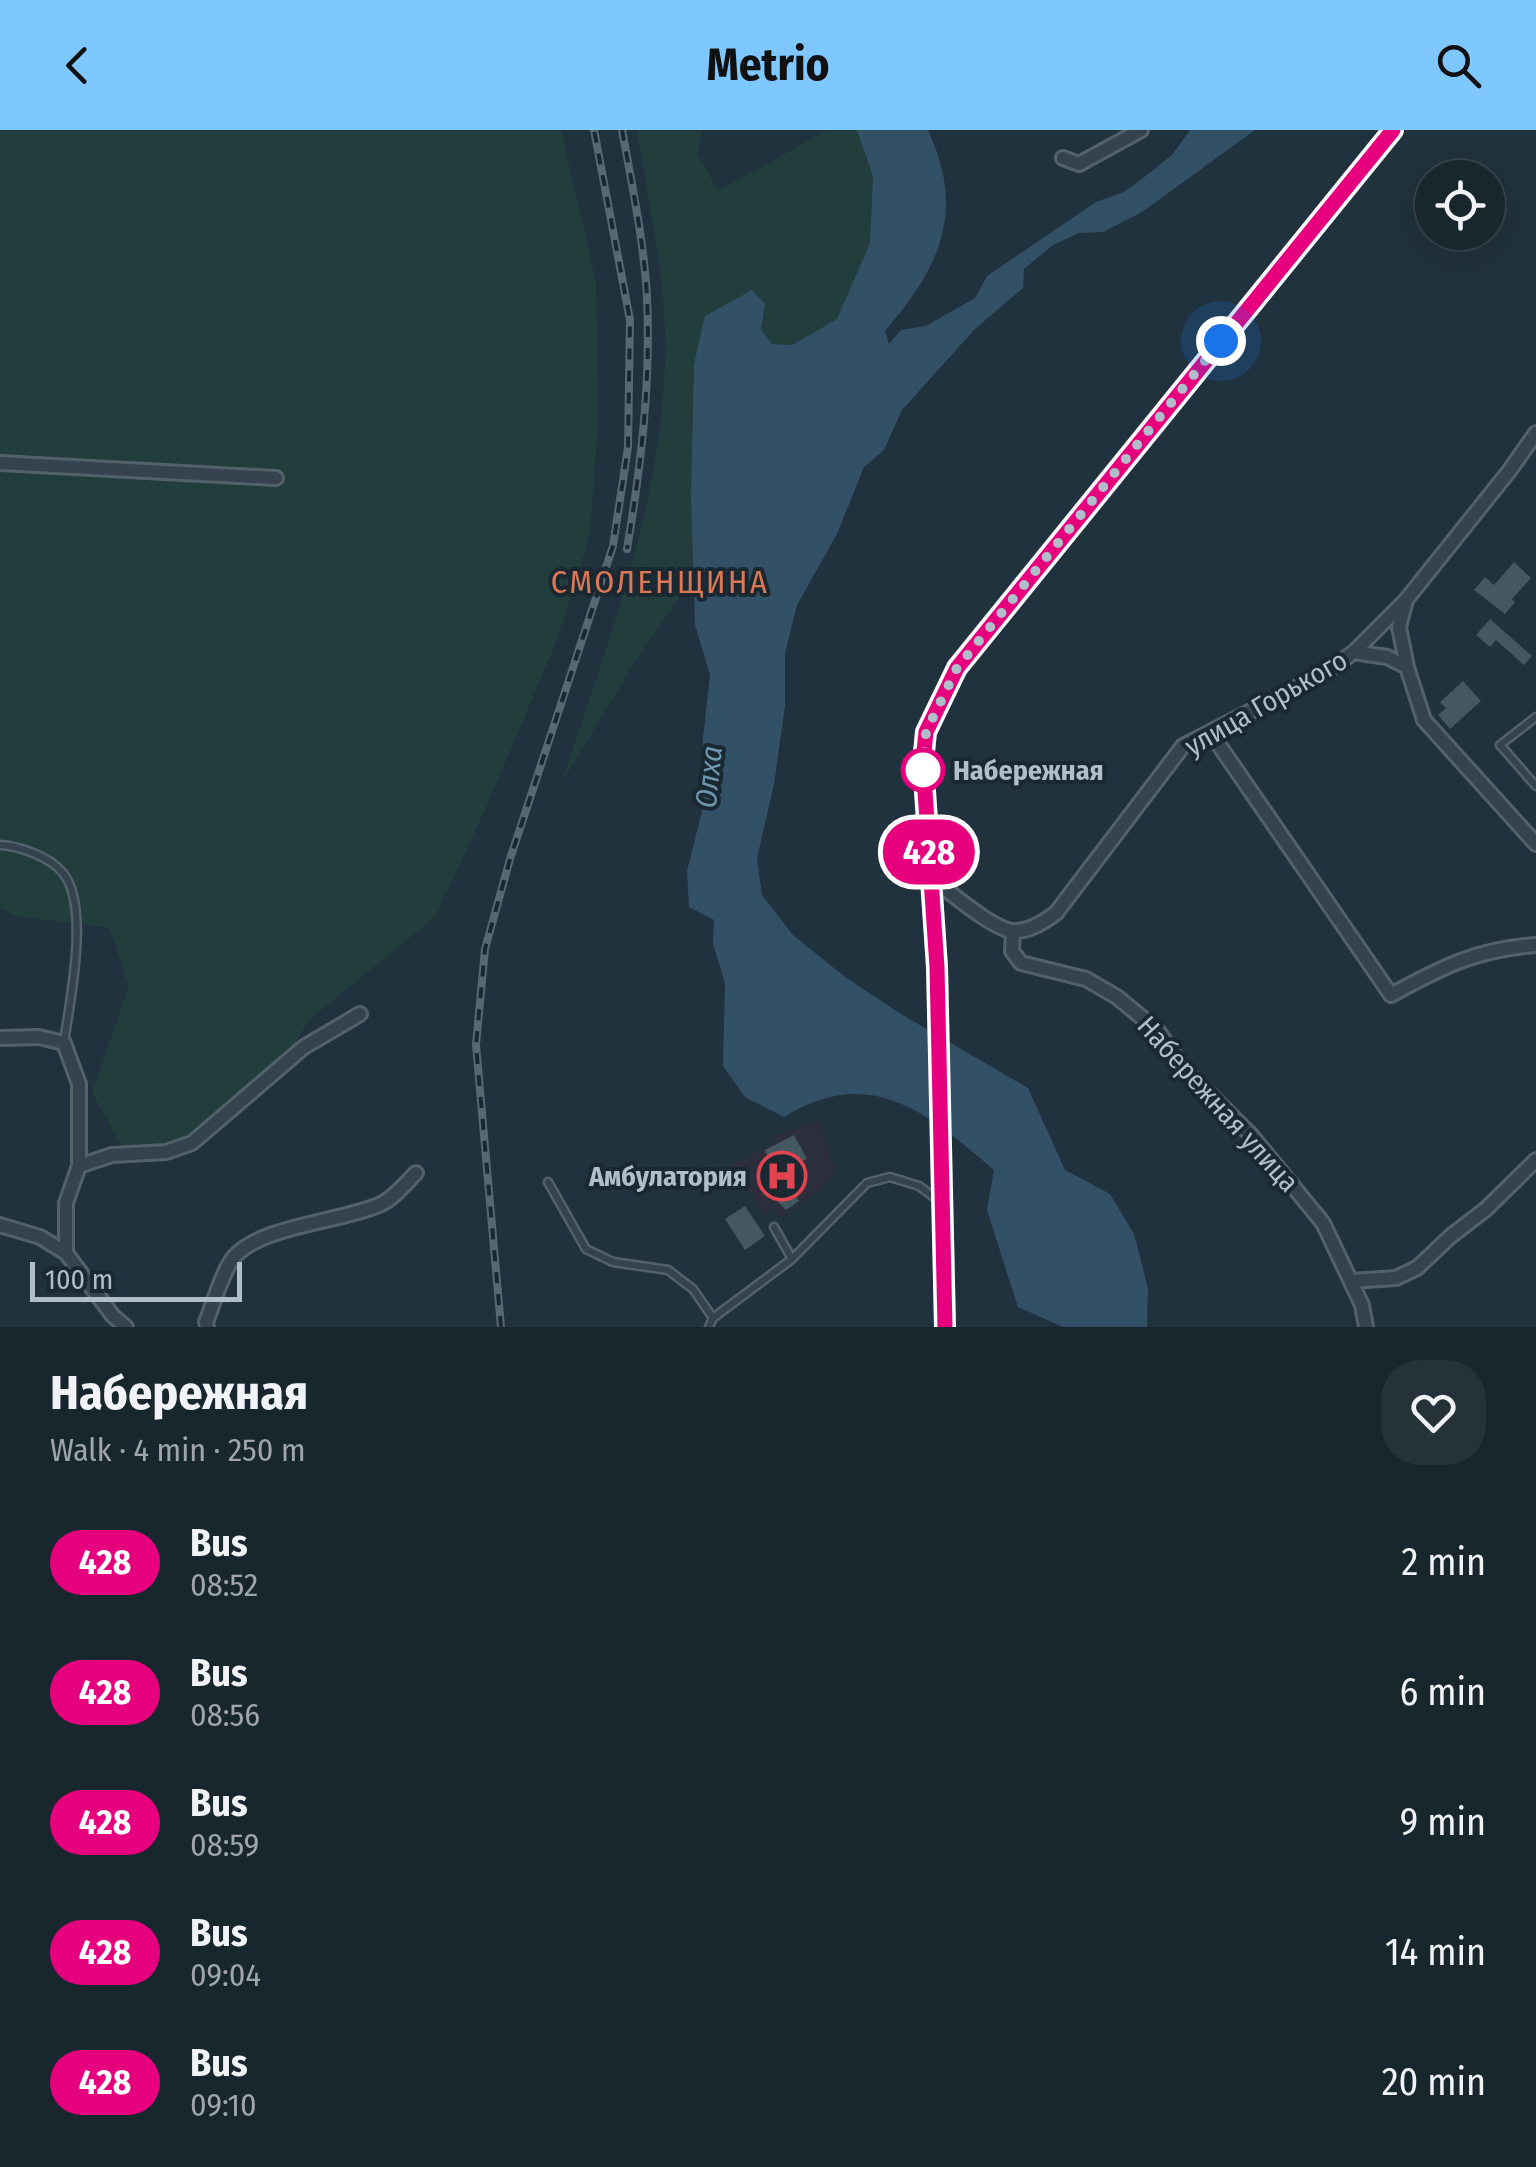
<!DOCTYPE html>
<meta charset="utf-8">
<style>
:root{--surface:#18262e;--page:#25323a;--text:#f1f3f6;--muted:#9fa5aa;--line:#36434a;--accent:#7ec8ff}
body{margin:0;font-family:"Fira Sans Condensed",sans-serif;background:var(--page);color:var(--text);height:100vh;display:flex;flex-direction:column;font-size:38px;white-space:nowrap}
*{box-sizing:border-box;margin:0}
p{font-size:32px;color:var(--muted)}
.icon{flex:none;width:55px;height:55px;fill:none;stroke:currentColor;stroke-width:2;stroke-linecap:round;stroke-linejoin:round}
.map{position:relative;height:1197px;overflow:hidden}
.sheet{display:flex;flex-direction:column;background:var(--surface);flex:1}
.sheet>*{flex:none}
.badge{padding:0 20px;border-radius:32px;font-size:35px;line-height:65px}
.buttons{position:absolute;left:1415px;top:30px;display:grid;gap:20px}
.buttons a{display:grid;place-items:center;width:90px;height:90px;border-radius:50%;background:var(--surface);box-shadow:0 10px 40px #0002,0 0 0 2px var(--line);font-size:50px}
.scale{position:absolute;left:30px;bottom:25px;width:212px;box-sizing:border-box;padding-left:10px;border:5px solid #b0bec9;border-top:0;font-size:28px;line-height:35px;white-space:nowrap;color:#b0bec9;-webkit-text-stroke:8px #1a2832;paint-order:stroke}
.you{position:absolute;width:50px;height:50px;margin:-25px;border:8px solid #fff;border-radius:50%;background:#1a73e8;box-shadow:0 0 0 15px #1a73e833}
.map>.badge{position:absolute;translate:-50% -50%;box-shadow:0 0 0 5px #fff}
.round{display:grid;place-items:center;flex:none;width:105px;height:105px;border-radius:40px;background:var(--page)}
.head{display:flex;align-items:center;justify-content:space-between;height:170px;padding:0 50px}
h1{font-size:48px;font-weight:700;line-height:75px}
ul{padding:0;list-style:none}
li{display:flex;align-items:center;gap:30px;height:130px;padding:0 50px}
li div{flex:1}
li b{display:block;font-size:38px}
li em{font-style:normal}
li .badge{min-width:110px;font-weight:700;text-align:center}
header{display:flex;justify-content:space-between;align-items:center;height:130px;padding:0 50px;background:var(--accent);color:#111;font-size:45px;font-weight:700}
.map>svg:first-child{display:block}
</style>
<header><svg class="icon" aria-label="back" viewBox="0 0 24 24"><path d="M15 5l-7 7 7 7"/></svg>Metrio<svg class="icon" aria-label="search" viewBox="0 0 24 24"><circle cx="10" cy="10" r="6"/><path d="M15 15l6 6"/></svg></header>
<div class="map">
<svg width="1536" height="1197" viewBox="0 0 1536 1197">
<rect width="100%" height="100%" fill="#20323d"/>
<path fill="#2d2e3d" d="M820,992L834,1039L822,1058L781,1088L774,1078L765,1085L745,1054L741,1055L728,1036L775,1013L774,1006Z"/>
<path fill="#223e3c" d="M0,0H561L596,152L598,292L590,404L557,510L491,666L436,786L309,890L271,952L175,1021L123,1018L92,963L129,855L109,798L16,786L0,779Z
M637,0H702L698,24L718,61L827,0H857L873,47L870,114L837,189L792,215L772,214L761,199L765,174L691,367L694,446L633,535L561,654C606,516 660,380 665,234C668,156 649,77 637,0Z"/>
<path fill="#335166" d="M857,0H928C966,82 940,137 885,201L889,214L901,200L926,196L975,168L987,146L1096,72L1124,62L1143,48L1172,25L1190,0H1255L1142,82L1103,102L1079,103L1053,115L1024,139L1023,158L974,200L902,280L884,320L864,337L837,404L797,475L785,524V576L774,654L757,728L762,765L793,805L845,847L901,884L1028,958L1065,1040L1110,1064L1134,1104L1148,1158L1147,1197H1063L1018,1177L987,1080L994,1040C926,982 871,934 784,987L745,967L723,936L725,853L713,814L714,790L689,777L687,741L703,677V609L710,545L695,495L691,367L694,234L705,186L752,160L765,174L761,199L772,214L792,215L837,189L870,113L873,47Z"/>
<path fill="#445864" d="M1514,432L1531,448L1512,469L1515,472L1505,484L1474,460L1485,447L1494,455Z
M1490,489L1532,526L1524,535L1496,510L1490,517L1476,505Z
M1463,551L1481,571L1450,599L1438,585L1446,578L1440,572Z
M794,1005L807,1029L796,1033L791,1022L771,1032L765,1020Z
M772,1039L799,1071L786,1080L758,1051Z
M745,1076L765,1106L745,1120L725,1089Z"/>
<g fill="none" stroke-linecap="round" stroke-linejoin="round">
<g stroke="#53616b" stroke-width="11">
<path id="service" d="M1536,587L1500,615L1536,656
M0,715C20,716 50,727 63,743C90,776 70,871 64,912
M548,1052L586,1119L613,1132L668,1140L693,1159L713,1188
M774,1097L792,1129
M709,1197L713,1188L792,1129L867,1053L890,1047L919,1056L938,1070"/>
</g>
<g stroke="#53616b" stroke-width="18">
<path id="minor" d="M1063,28L1079,34L1141,0
M0,333L276,348
M1405,474L1399,497L1407,537L1424,590L1536,714
M1354,522L1387,527L1407,537
M1210,602L1391,865C1442,837 1477,819 1536,815
M931,748C949,761 992,799 1013,801C1029,802 1044,792 1056,783L1183,616L1323,544L1354,522L1406,470L1510,340L1536,303
M1013,801L1012,821L1021,833L1086,849L1117,867L1157,900L1185,940L1251,1005L1323,1093L1362,1175L1366,1197
M0,908L39,907L64,913L79,954V1036L66,1073V1123
M79,1036L112,1025L166,1022L192,1013L304,917L360,884
M0,1095L40,1107L66,1123L113,1186L126,1197
M1352,1151L1396,1148L1417,1138L1451,1106L1486,1079L1536,1030
M207,1197L206,1192C213,1175 223,1140 234,1127C262,1095 342,1092 381,1074C394,1068 406,1053 416,1043"/>
</g>
<g stroke="#53616b" stroke-width="22">
<path id="secondary" d="M945,1197L937,837L923,633L926,602L957,537L1393,0"/>
</g>
<use href="#service" stroke="#34434d" stroke-width="6"/>
<use href="#minor" stroke="#34434d" stroke-width="12"/>
<use href="#secondary" stroke="#425360" stroke-width="18"/>
<g stroke="#566874" stroke-width="8">
<path id="rail" d="M622,0C632,55 644,112 647,167C651,252 641,336 627,419
M501,1197L476,915L485,819L510,729L613,416L628,317L630,190L594,0"/>
</g>
<use href="#rail" stroke="#1a2832" stroke-width="4" stroke-dasharray="11" stroke-linecap="butt"/>
</g>
<g fill="none" stroke-linecap="round" stroke-linejoin="round">
<g stroke="#fff" stroke-width="22">
<path id="line" d="M945,1197L937,837L923,632L926,602L957,538L1393,0"/>
</g>
<use href="#line" stroke="#e6007e" stroke-width="15"/>
<path stroke="#b0bec9" stroke-width="10" stroke-dasharray="0 18" d="M923,640L926,602L957,538L1221,211"/>
</g>
<defs>
<g id="hospital-ring" transform="scale(2.5)"><circle r="9.5" fill="#1a2832" stroke="#e0444e" stroke-width="1.5"/><path d="M-5-5h3v3.5h4V-5h3V5h-3V1.5h-4V5h-3Z" fill="#e0444e"/></g>
</defs>
<g fill-rule="evenodd">
<use href="#hospital-ring" x="782" y="1046"/>
</g>
<circle fill="#fff" stroke="#e6007e" stroke-width="5" cx="923" cy="640" r="20"/>
<g text-anchor="middle" dominant-baseline="central" stroke-width="8" stroke-linejoin="round" paint-order="stroke">
<g font-size="28" fill="#b0bec9" stroke="#1a2832">
<text transform="translate(1266 573) rotate(-30)">улица Горького</text>
<text transform="translate(1218 974) rotate(48)">Набережная улица</text>
</g>
<g font-size="28" font-weight="bold" fill="#b0bec9" stroke="#1a2832" text-anchor="start">
<text x="953" y="640">Набережная</text>
</g>
<g font-size="28" font-weight="bold" fill="#b0bec9" stroke="#1a2832" text-anchor="end">
<text x="747" y="1046">Амбулатория</text>
</g>
<g font-size="30" font-style="italic" fill="#6e96af" stroke="#1a2832">
<text transform="translate(709 647) rotate(-84)">Олха</text>
</g>
<g font-size="32" letter-spacing="2.5" fill="#dd7856" stroke="#1a2832">
<text x="660" y="452">СМОЛЕНЩИНА</text>
</g>
</g>
</svg>
<div class="buttons">
<a><svg class="icon" aria-label="locate" viewBox="0 0 24 24"><circle cx="12" cy="12" r="6"/><path d="M12 2v4M12 18v4M2 12h4M18 12h4"/></svg></a>
</div>
<div class="scale">100 m</div>
<div class="you" style="left:1221px;top:211px"></div>
<b class="badge" style="left:929px;top:722px;background:#e6007e;color:#fff">428</b>
</div>
<section class="sheet">
<div class="head"><div><h1>Набережная</h1><p>Walk · 4 min · 250 m</p></div><a class="round"><svg class="icon" aria-label="heart" viewBox="0 0 24 24"><path d="M12 20l-8-8c-3-5 5-10 8-4 3-6 11-1 8 4z"/></svg></a></div>
<ul>
<li><span class="badge" style="background:#e6007e;color:#fff">428</span><div><b>Bus</b><p>08:52</p></div><em>2 min</em></li>
<li><span class="badge" style="background:#e6007e;color:#fff">428</span><div><b>Bus</b><p>08:56</p></div><em>6 min</em></li>
<li><span class="badge" style="background:#e6007e;color:#fff">428</span><div><b>Bus</b><p>08:59</p></div><em>9 min</em></li>
<li><span class="badge" style="background:#e6007e;color:#fff">428</span><div><b>Bus</b><p>09:04</p></div><em>14 min</em></li>
<li><span class="badge" style="background:#e6007e;color:#fff">428</span><div><b>Bus</b><p>09:10</p></div><em>20 min</em></li>
</ul>
</section>
